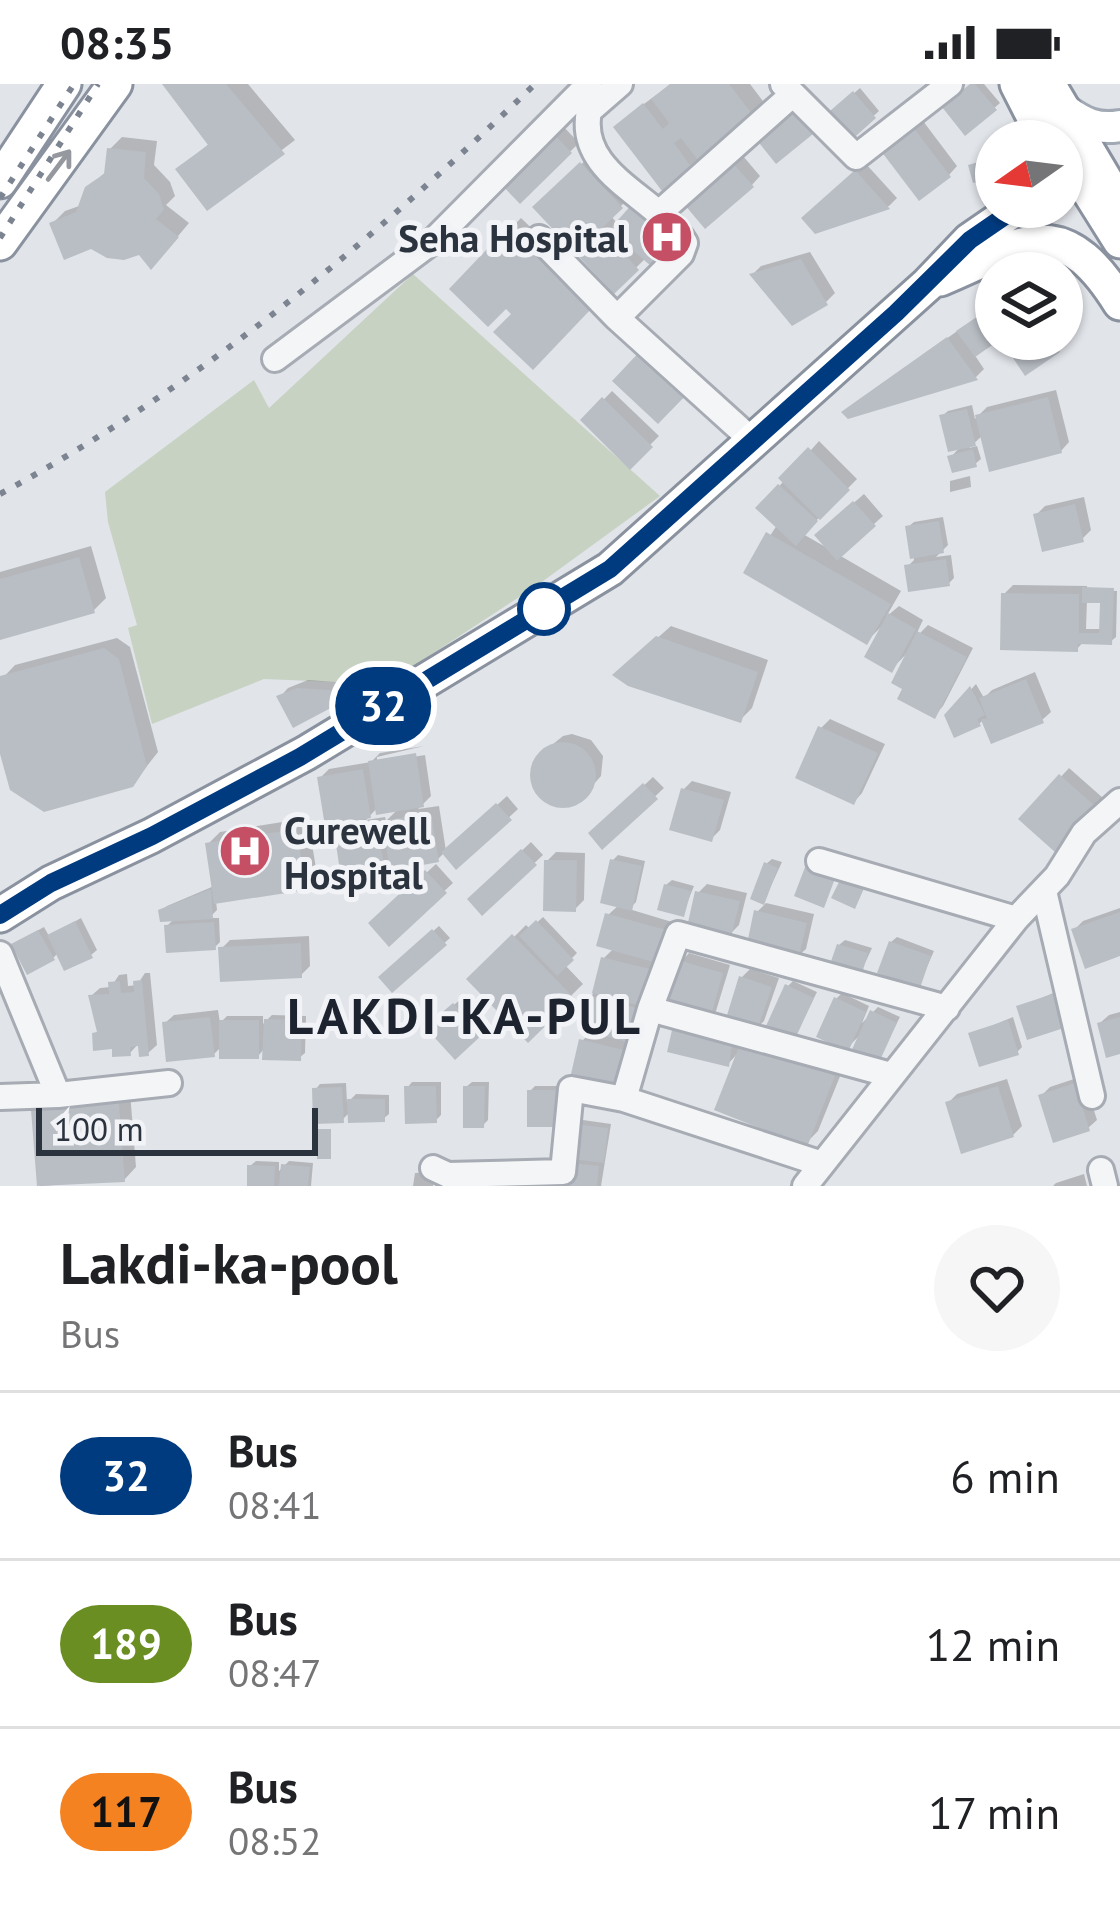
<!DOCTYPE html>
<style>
:root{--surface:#fff;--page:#f6f6f6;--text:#202124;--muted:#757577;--line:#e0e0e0}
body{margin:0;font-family:"PT Sans",sans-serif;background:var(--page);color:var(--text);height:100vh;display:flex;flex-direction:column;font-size:45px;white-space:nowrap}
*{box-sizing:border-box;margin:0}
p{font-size:39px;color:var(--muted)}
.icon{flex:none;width:66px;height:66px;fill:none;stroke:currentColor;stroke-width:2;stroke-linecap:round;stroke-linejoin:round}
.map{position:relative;height:1102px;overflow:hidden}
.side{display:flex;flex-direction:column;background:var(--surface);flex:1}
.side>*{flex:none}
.badge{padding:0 24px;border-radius:39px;font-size:42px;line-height:78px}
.needle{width:78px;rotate:256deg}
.fabs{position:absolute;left:975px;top:36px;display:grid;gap:24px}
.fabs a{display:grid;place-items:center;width:108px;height:108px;border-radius:50%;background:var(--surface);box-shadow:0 3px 9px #0004;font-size:60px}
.scale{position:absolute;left:36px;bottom:30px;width:282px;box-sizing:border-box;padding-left:12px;border:6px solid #2b333f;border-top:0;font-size:33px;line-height:42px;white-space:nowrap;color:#2b333f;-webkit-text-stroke:9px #f1f3f6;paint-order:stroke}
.map>.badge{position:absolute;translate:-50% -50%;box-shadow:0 0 0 6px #fff}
.round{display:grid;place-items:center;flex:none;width:126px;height:126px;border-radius:63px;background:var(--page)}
.overview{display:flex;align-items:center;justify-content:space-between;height:204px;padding:0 60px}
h1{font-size:57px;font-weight:700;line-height:90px}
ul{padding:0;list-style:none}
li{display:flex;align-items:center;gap:36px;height:168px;padding:0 60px;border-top:3px solid var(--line)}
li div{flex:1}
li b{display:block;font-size:45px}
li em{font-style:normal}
li .badge{min-width:132px;font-weight:700;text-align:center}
.status{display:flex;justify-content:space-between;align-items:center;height:84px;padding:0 60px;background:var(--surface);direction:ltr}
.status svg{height:33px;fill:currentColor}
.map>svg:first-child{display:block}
</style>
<div class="status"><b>08:35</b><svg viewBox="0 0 49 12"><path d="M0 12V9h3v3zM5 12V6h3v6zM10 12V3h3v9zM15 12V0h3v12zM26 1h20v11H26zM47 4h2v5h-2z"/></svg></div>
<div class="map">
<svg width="1120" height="1102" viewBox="0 0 1120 1102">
<rect width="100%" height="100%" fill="#e1e4e9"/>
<path fill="#c7d2c3" d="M413,190L660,412L539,500L386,600L264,595L152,640L128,544L137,541L108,438L105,408L254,296L269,324Z"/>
<path fill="#0003" fill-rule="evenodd" d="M166,0H248L295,56L207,123L179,85L210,59Z
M671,0H750L766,21L663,103L629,31Z
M973,0H984L1000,19L966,48Z
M860,4L879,27L847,56L827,33Z
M923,37L957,82L949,91L894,59Z
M562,41L579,59L520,116L504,99Z
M122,53L157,57L154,81L170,98L175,112L166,121L189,139L163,170L140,168L53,139L65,127L82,121L87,104L107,87L110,65Z
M593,69L632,111L611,132L646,174L614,205L537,123Z
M743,72L760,92L752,101L697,111Z
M866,80L897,114L889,122L816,146L814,126Z
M521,134L601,211L533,282L515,230L506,221L453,205Z
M810,168L835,209L826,218L753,190L761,182Z
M996,220V255L974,270L984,285L976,293L853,320Z
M1062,249L1067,257L1059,266L1011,255H1062Z
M1056,306L1069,358L1061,367L983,351L969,364L977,362L981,375L975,380L951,373L961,362L942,332L948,327L972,321L975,335L987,323Z
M612,307L659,352L630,381L584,336Z
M819,357L857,395L803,450L829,465L826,443L864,410L883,432L839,471L901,507L886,533L899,522L923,536L914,555L928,541L973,564L943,622L935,631L908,568L892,585L883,541L867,557L747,488L777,441L760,424Z
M970,392L971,403L950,408V397Z
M1084,413L1091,446L1082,455L1036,431L1045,422Z
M943,433L948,461L936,473L951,471L954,494L949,499L908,482L914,476L908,443L914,438Z
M91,462L106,514L94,526L0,553V488Z
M1013,501L1087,502V506L1117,507L1116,553L1110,558L1084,557L1077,565L1004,510ZM1087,516H1103L1102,545H1086Z
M671,542L768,576L752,624L740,636L628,580Z
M117,554L130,563L158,668L132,701L0,658V597L15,581Z
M1035,588L1051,628L1042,636L992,656L984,635L979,640L947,632L976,600L984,614L992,606Z
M308,596L365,600L294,640L280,613L288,604Z
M830,635L885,660L862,709L854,718L821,644Z
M572,650L591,656L603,672L601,692L578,718L558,721L541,712L535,704L533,684L547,665L563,652Z
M424,662L377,673V679L425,671L431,712L418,725L439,722L446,767L507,712L518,725L457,781L445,768L437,776H391L383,784L337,748L350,735L320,694L329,685L371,678L380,669ZM378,723L399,724L386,737L385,733L366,736Z
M1069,684L1103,714L1056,765L1022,735Z
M653,693L664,704L602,762L592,750Z
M692,697L731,708L720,746L711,755L684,705Z
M308,734L317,791L305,803L216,817L217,826L209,834H219L220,858L215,863L167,842L175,834L161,827L167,822L214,802L208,760L220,748Z
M531,758L543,771L482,828L471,815Z
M556,768L585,769L584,816L575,825L547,777Z
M618,771L645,777L636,818L629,825L672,838L631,991L582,957L593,946L592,912L604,874L614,864L608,831L619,821L612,777Z
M772,775L782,778L764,817L766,780Z
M436,780L453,799L389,858L372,839Z
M672,796L694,802L683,829L666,801Z
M707,800L747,809L739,841L730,850L698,809Z
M766,819L814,830L806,865L797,873L757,828Z
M1120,824V869L1074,846L1083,837Z
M543,833L577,869L565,881L583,900L528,954L471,896L526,841L530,845Z
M81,834L97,866L91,871L58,869L53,874L20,856L44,843L49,852Z
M439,842L450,854L393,905L382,893Z
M309,852L310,882L301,891L221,865L230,856Z
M897,853L934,867L919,901L891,858Z
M845,856L872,864L860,890L839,861Z
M689,869L730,881L716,927L709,934L727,940L741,894L750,885L779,894L764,937L757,944L845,980L818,1047L806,1059L745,956L741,942L738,969L728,980L681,878Z
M145,889H150L157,961L148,969L140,958L130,969L95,950L99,946L91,912L100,904L111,903L119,891L127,890L128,902L137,901Z
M793,897L817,908L795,952L788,902Z
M1058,907L1068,936L1063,941L1020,923Z
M842,909L869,922L862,939L878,923L900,933L875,981L862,949L847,964L836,915Z
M463,913L470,921L478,914L486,924L481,930L489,940L455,972L429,943Z
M218,926L220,939L227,932H263V940L272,931L306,932L305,969L299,974L265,964L258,972L222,962L213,971L165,939L174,931Z
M1120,928V967L1100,939L1109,931Z
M1013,933L1022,963L1017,968L972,950Z
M1083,992L1097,1036L1088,1044L1041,1012L1050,1003Z
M1007,995L1022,1042L1013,1051L948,1019L957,1010Z
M412,998H441V1031L436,1036L407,1004Z
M472,998H489L488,1036L483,1041L466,1003Z
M346,999L347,1019L356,1010L389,1011V1030L383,1035L350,1028L342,1036L315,1006L320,1000Z
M535,1002H568V1035L530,1007Z
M130,1008L136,1083L124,1096L40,1102L34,1027L46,1015Z
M583,1036L611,1040L601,1102H571L573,1081L580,1073L578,1042Z
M256,1077L279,1078V1087L289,1077L313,1079L311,1102H250V1082Z
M433,1088V1102H413L415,1089Z
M1084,1090L1087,1102H1053L1056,1099Z"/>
<path fill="#b9bec5" d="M162,0H226L285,70L207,127L175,85L208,61Z
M670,0H729L756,35L700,79L681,54L674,59L692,84L662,107L613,43L643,19L663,45L669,39L651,15Z
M970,0H975L997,26L965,52L942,23Z
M853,7L876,34L847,60L823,33Z
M793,25L813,50L776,80L756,55Z
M913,43L951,93L919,117L881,67Z
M552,48L572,69L520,120L500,99Z
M107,64L146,68L144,94L159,110L164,126L156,135L179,153L151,186L139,171L124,176L107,174L91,165L64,176L49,139L76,128L85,103L104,90Z
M996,73V93L973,99L968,81Z
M580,78L623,124L601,145L639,186L614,210L532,123Z
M732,78L754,103L705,145L684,120Z
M855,86L890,125L815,150L801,134Z
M634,118L676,154L651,182L609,146Z
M507,144L591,225L533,286L493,248L511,230L506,225L488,243L449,205Z
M801,175L828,221L792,242L749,190Z
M996,220V255H1001L975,273L956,247Z
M947,253L978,296L848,335L841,328Z
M1009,255H1052L1060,268L1025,292L1003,259Z
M645,262L691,306L658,340L612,297Z
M602,313L653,363L630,386L580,336Z
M1048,313L1062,369L989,388L975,331Z
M967,325L976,362L948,368L939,331Z
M808,363L850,406L820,436L778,394Z
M973,365L977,383L952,389L947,372Z
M778,400L818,437L796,462L755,424Z
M853,417L876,442L837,477L814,451Z
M1075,420L1084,458L1042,468L1033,430Z
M939,437L944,469L910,475L905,442Z
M766,448L891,520L867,561L743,489Z
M79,473L95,529L0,556V495Z
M946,475L950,502L908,508L904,481Z
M1082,503L1114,504L1112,561L1078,560V568L1000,566L1001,509L1079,510V549H1099L1100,519H1082Z
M888,529L916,545L892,589L864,573Z
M917,547L967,573L935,635L897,615L902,605L891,599Z
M656,552L758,588L741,639L628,602L612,591Z
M104,564L119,575L147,682L133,703L44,728L10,706L0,670V592Z
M1026,595L1044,639L991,660L981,636L987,634L979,614Z
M970,602L985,631L977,635L981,642L954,654L944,631Z
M297,604L361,608L293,644L276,612Z
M818,642L878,669L854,721L795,694Z
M530 691a33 33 0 1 1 66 0a33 33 0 1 1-66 0Z
M416,669L424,723L376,731L368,677Z
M363,685L371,734L325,742L317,693Z
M1059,690L1097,724L1056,769L1018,735Z
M643,699L658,715L602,766L588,749Z
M681,704L724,716L712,758L669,746Z
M496,719L512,736L456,786L441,768Z
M431,729L439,778L390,787L382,737Z
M377,740L385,787L341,794L334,747Z
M297,745L306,806L214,820L205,759Z
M521,765L537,781L482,832L467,815Z
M610,775L642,782L632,827L600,819Z
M544,776H577L576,828L543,827Z
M764,778L778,784L764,821L750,815Z
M807,778L837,789L824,824L794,812Z
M425,786L447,809L389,863L368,839Z
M842,792L865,802L855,825L831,814Z
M664,800L691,807L684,833L657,826Z
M211,805L213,835L160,838L158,826Z
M695,807L740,817L731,853L687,843Z
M754,826L807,839L798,877L746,865Z
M1120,828V872L1085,885L1071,845Z
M605,829L666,846L657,879L596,862Z
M536,836L574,876L557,892L519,852Z
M75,837L93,874L64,887L47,851Z
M214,838L216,866L166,869L164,841Z
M432,845L447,861L392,909L378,893Z
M38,846L55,876L27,891L11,860Z
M512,850L574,914L528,959L466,895Z
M889,857L931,872L920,904L877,889Z
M301,859L302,894L220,898L218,863Z
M837,860L868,869L861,893L829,883Z
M601,873L650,885L641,922L592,909Z
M678,876L723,889L709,939L664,926Z
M739,892L772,903L756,950L724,941Z
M142,896L149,972L139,973L138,962L130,963L131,972L112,973V965L93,967L92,949L97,948L88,911L109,910L108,898L120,897L121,909L134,908L133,897Z
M785,900L814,914L795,955L766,942Z
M1053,910L1064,944L1027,956L1016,922Z
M589,911L647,927L637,961L580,945Z
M834,913L866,928L848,968L816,953Z
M453,919L460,927L468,921L480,935L474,940L483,950L455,976L425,943Z
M870,926L897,939L876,985L849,972Z
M210,933L215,973L166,978L162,938Z
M675,933L733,953L729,983L667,968Z
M1120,933V970L1106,974L1097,939Z
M264,935L302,936L301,977L262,976Z
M219,936H259V975H219Z
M1008,936L1019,971L979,983L968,949Z
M579,955L632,968L624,1003L571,990Z
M742,955L835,992L807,1063L714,1026Z
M1075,999L1090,1047L1053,1059L1038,1011Z
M404,1002H436L437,1039L405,1040Z
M463,1002H485L484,1044H463Z
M998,1002L1014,1053L961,1070L945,1018Z
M342,1003L344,1039L313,1040L312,1004Z
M527,1006H564V1043H527Z
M347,1015H385V1038L348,1039Z
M119,1019L125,1098L37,1102L31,1026Z
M575,1040L608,1044L604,1079L571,1075Z
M317,1045H331V1075H317Z
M570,1079L599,1082L597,1102H568Z
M281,1080L310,1083L308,1102H279Z
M247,1081L275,1082L274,1102H247Z"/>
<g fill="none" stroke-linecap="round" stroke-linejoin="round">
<g stroke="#a7abb3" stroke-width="30">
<path id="minor" d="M783,0L856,73L950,0
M658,130L792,11
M539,154L617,234L754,358
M617,234L681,170L685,159C659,113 576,91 589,27L620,0
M275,275L433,157L589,0
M819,777L1016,835
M1044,807L1092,1012
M0,870L58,1011L0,1013
M650,925L891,991
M58,1011L169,999
M624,1015L650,925L678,850L947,924
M433,1084L448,1091L563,1088L571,1005L624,1015L822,1080
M1101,1086L1105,1102
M805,1102L1016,835L1057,792L1084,749L1120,717"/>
</g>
<g stroke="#a1a9b4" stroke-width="36">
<path id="major" d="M1065,26C1083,39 1097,46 1120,42"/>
</g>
<g stroke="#8a929f" stroke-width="39">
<path id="highway" d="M1017,0L1046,57
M1048,0L1120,121
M0,97L64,0
M1088,106L1120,157
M0,159L115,0
M940,195C1022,161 1060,123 1120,219
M0,831L51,799L151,752L306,669L610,485L928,200L970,156L1018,123"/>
</g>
<use href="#minor" stroke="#f4f5f7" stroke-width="24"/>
<use href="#major" stroke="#fff" stroke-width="30"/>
<use href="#highway" stroke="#fff" stroke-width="33"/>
<path stroke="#7c8491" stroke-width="6" stroke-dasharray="6 12" stroke-linecap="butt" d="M0,114L74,0
M0,154L98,0
M0,410C198,303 374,156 535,0"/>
</g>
<defs><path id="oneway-shaft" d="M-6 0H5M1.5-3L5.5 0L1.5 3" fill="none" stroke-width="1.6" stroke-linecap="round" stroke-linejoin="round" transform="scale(3)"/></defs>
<use stroke="#95999f" href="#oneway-shaft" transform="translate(59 81) rotate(-53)"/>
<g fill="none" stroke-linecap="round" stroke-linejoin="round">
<g stroke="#fff" stroke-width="27">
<path id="line" d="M0,831L51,799L152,752L300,673L610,485L896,229L970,156L1018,123"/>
</g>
<use href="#line" stroke="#003b80" stroke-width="18"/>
</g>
<defs>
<g id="hospital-disc" transform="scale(2.7)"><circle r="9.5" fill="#c54f64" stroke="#f1f3f6"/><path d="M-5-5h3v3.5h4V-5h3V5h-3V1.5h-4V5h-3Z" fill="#fff"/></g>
</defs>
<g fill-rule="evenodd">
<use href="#hospital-disc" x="667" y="153"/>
<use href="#hospital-disc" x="245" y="767"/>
</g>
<circle fill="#fff" stroke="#003b80" stroke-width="6" cx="544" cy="525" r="24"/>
<g text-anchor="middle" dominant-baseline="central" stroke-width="10" stroke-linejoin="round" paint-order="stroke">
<g font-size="39" font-weight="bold" fill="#2b333f" stroke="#f1f3f6" text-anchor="end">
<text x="628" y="153">Seha Hospital</text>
<text x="284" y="745" text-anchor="start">Curewell<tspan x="284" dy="45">Hospital</tspan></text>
</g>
<g font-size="51" font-weight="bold" letter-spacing="3" fill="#1d2430" stroke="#f1f3f6">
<text x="465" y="931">LAKDI-KA-PUL</text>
</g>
</g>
</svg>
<div class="fabs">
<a><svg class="needle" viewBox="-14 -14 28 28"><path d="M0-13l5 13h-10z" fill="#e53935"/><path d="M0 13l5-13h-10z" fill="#757577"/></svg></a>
<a><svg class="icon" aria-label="layers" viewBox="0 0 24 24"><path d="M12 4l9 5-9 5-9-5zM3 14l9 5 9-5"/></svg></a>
</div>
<div class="scale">100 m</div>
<b class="badge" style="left:383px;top:622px;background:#003b80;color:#fff">32</b>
</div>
<section class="side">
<div class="overview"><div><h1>Lakdi-ka-pool</h1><p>Bus</p></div><a class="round"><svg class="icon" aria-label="heart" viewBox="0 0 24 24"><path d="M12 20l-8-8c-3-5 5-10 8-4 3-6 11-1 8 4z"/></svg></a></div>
<ul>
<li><span class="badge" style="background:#003b80;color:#fff">32</span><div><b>Bus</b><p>08:41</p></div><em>6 min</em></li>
<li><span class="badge" style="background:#6b8e23;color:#fff">189</span><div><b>Bus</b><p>08:47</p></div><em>12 min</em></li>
<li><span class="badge" style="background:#f58220;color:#111">117</span><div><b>Bus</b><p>08:52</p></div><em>17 min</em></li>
</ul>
</section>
